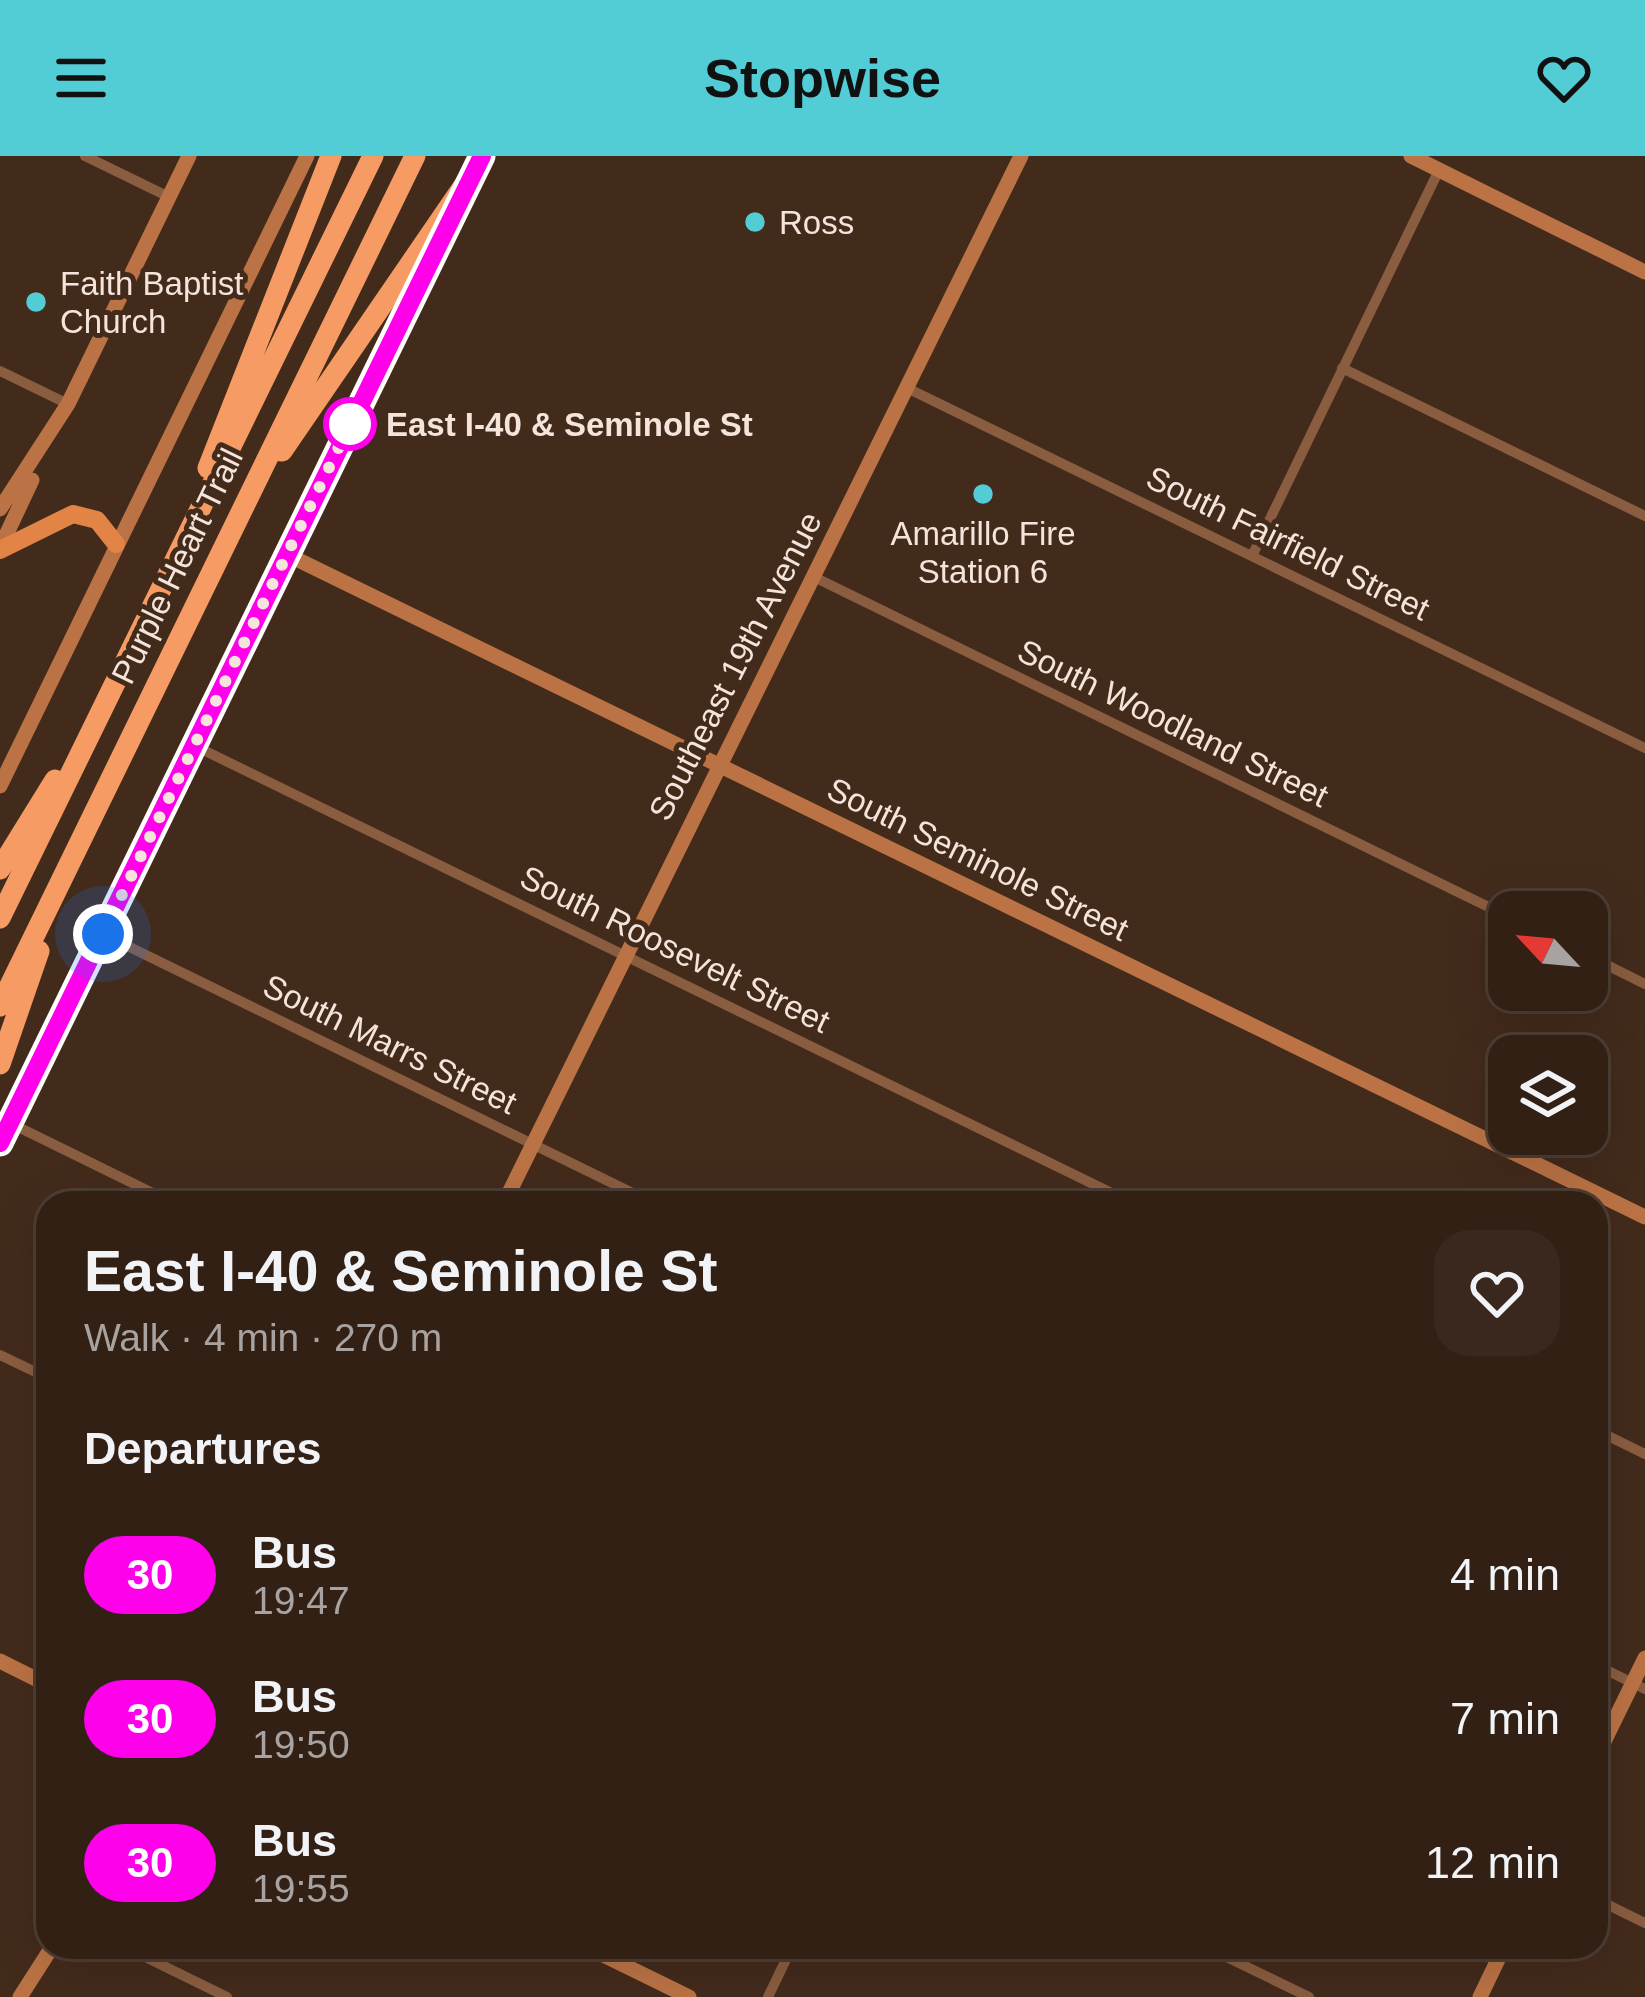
<!DOCTYPE html>
<meta charset="utf-8">
<style>
:root{--surface:#322015;--page:#3a281e;--text:#f1f3f6;--muted:#a8a3a0;--line:#4d3e34;--accent:#52ccd5}
body{margin:0;font-family:Arial,sans-serif;background:var(--page);color:var(--text);height:100vh;display:flex;flex-direction:column;font-size:45px;white-space:nowrap}
*{box-sizing:border-box;margin:0}
p{font-size:39px;color:var(--muted)}
.icon{flex:none;width:66px;height:66px;fill:none;stroke:currentColor;stroke-width:2;stroke-linecap:round;stroke-linejoin:round}
.map{position:relative;flex:1;overflow:hidden}
.sheet{position:absolute;left:36px;top:1035px;width:1572px;height:768px;display:flex;flex-direction:column;background:var(--surface);border-radius:36px;box-shadow:0 12px 48px #0002,0 0 0 3px var(--line)}
.sheet>*{flex:none}
.badge{padding:0 24px;border-radius:39px;font-size:42px;line-height:78px}
.needle{width:78px;rotate:296deg}
.buttons{position:absolute;left:1488px;top:735px;display:grid;gap:24px}
.buttons a{display:grid;place-items:center;width:120px;height:120px;border-radius:24px;background:var(--surface);box-shadow:0 12px 48px #0002,0 0 0 3px var(--line);font-size:60px}
.you{position:absolute;width:60px;height:60px;margin:-30px;border:9px solid #fff;border-radius:50%;background:#1a73e8;box-shadow:0 0 0 18px #1a73e833}
.map>.badge{position:absolute;translate:-50% -50%;box-shadow:0 0 0 6px #fff}
h2{padding:0 48px;font-size:45px;line-height:108px}
.round{display:grid;place-items:center;flex:none;width:126px;height:126px;border-radius:36px;background:var(--page)}
.headline{display:flex;align-items:center;justify-content:space-between;height:204px;padding:0 48px}
h1{font-size:57px;font-weight:800;line-height:90px}
ul{padding:0;list-style:none}
li{display:flex;align-items:center;gap:36px;height:144px;padding:0 48px}
li div{flex:1}
li b{display:block;font-size:45px}
li em{font-style:normal}
li .badge{min-width:132px;font-weight:700;text-align:center}
header{display:flex;justify-content:space-between;align-items:center;height:156px;padding:0 48px;background:var(--accent);color:#111;font-size:54px;font-weight:800}
.map>svg:first-child{display:block}
</style>
<header><svg class="icon" aria-label="menu" viewBox="0 0 24 24"><path d="M4 6h16M4 12h16M4 18h16"/></svg>Stopwise<svg class="icon" aria-label="heart" viewBox="0 0 24 24"><path d="M12 20l-8-8c-3-5 5-10 8-4 3-6 11-1 8 4z"/></svg></header>
<div class="map">
<svg width="1645" height="1841" viewBox="0 0 1645 1841">
<rect width="100%" height="100%" fill="#432b1c"/>
<g fill="none" stroke-linecap="round" stroke-linejoin="round">
<path stroke="#8a5d40" stroke-width="10" d="M85,0L169,41
M1342,212L1645,360
M0,215L68,248
M907,232L1645,592
M1252,400L1439,14
M814,421L1509,761
M193,589L1132,1047
M103,778L653,1047
M1587,799L1645,828
M10,967L173,1047
M0,1199L48,1222
M1596,1274L1645,1298
M1596,1509L1645,1533
M1596,1743L1645,1767
M125,1791L227,1841
M1206,1791L1309,1841
M768,1841L792,1791"/>
<path stroke="#bb7345" stroke-width="15" d="M1411,0L1645,116
M0,353L68,248L189,0
M0,392L32,324
M286,398L1645,1061
M0,630L307,0
M0,987L451,62
M504,1047L1021,0
M0,1505L48,1529
M1596,1602L1645,1502
M587,1791L689,1841
M20,1841L52,1791
M1480,1841L1504,1791"/>
<path stroke="#e18446" stroke-width="18" d="M0,394L73,358L97,364L116,388"/>
<path stroke="#f59b63" stroke-width="21" d="M282,295L476,12
M208,312L331,0
M0,713L55,624
M0,762L373,0
M0,850L415,0
M0,908L39,795"/>
</g>
<g fill="none" stroke-linecap="round" stroke-linejoin="round">
<g stroke="#fff" stroke-width="27">
<path id="line" d="M0,987L482,0"/>
</g>
<use href="#line" stroke="#ff00ea" stroke-width="18"/>
<path stroke="#f5e4db" stroke-width="12" stroke-dasharray="0 21.6" d="M103,778L350,268"/>
</g>
<g fill="#52ccd5" stroke="#432b1c" stroke-width="4.5">
<circle cx="755" cy="66" r="12"/>
<circle cx="36" cy="146" r="12"/>
<circle cx="983" cy="338" r="12"/>
</g>
<circle fill="#fff" stroke="#ff00ea" stroke-width="6" cx="350" cy="268" r="24"/>
<g text-anchor="middle" dominant-baseline="central" stroke-width="10" stroke-linejoin="round" paint-order="stroke">
<g font-size="33" fill="#f5e4db" stroke="#432b1c" text-anchor="start">
<text x="779" y="66">Ross</text>
<text x="60" y="127">Faith Baptist<tspan x="60" dy="38">Church</tspan></text>
<text x="983" y="377" text-anchor="middle">Amarillo Fire<tspan x="983" dy="38">Station 6</tspan></text>
</g>
<g font-size="33" font-weight="bold" fill="#f5e4db" stroke="#432b1c" text-anchor="start">
<text x="386" y="268">East I-40 &amp; Seminole St</text>
</g>
<g font-size="33" fill="#f5e4db" stroke="#432b1c">
<text transform="translate(1288 387) rotate(26)">South Fairfield Street</text>
<text transform="translate(177 410) rotate(-64)">Purple Heart Trail</text>
<text transform="translate(735 510) rotate(-63)">Southeast 19th Avenue</text>
<text transform="translate(1173 567) rotate(26)">South Woodland Street</text>
<text transform="translate(978 703) rotate(26)">South Seminole Street</text>
<text transform="translate(675 793) rotate(26)">South Roosevelt Street</text>
<text transform="translate(390 888) rotate(26)">South Marrs Street</text>
</g>
</g>
</svg>
<div class="buttons">
<a><svg class="needle" viewBox="-14 -14 28 28"><path d="M0-13l5 13h-10z" fill="#e53935"/><path d="M0 13l5-13h-10z" fill="#a8a3a0"/></svg></a>
<a><svg class="icon" aria-label="layers" viewBox="0 0 24 24"><path d="M12 4l9 5-9 5-9-5zM3 14l9 5 9-5"/></svg></a>
</div>
<div class="you" style="left:103px;top:778px"></div>
<section class="sheet">
<div class="headline"><div><h1>East I-40 &amp; Seminole St</h1><p>Walk · 4 min · 270 m</p></div><a class="round"><svg class="icon" aria-label="heart" viewBox="0 0 24 24"><path d="M12 20l-8-8c-3-5 5-10 8-4 3-6 11-1 8 4z"/></svg></a></div>
<h2>Departures</h2>
<ul>
<li><span class="badge" style="background:#ff00ea;color:#fff">30</span><div><b>Bus</b><p>19:47</p></div><em>4 min</em></li>
<li><span class="badge" style="background:#ff00ea;color:#fff">30</span><div><b>Bus</b><p>19:50</p></div><em>7 min</em></li>
<li><span class="badge" style="background:#ff00ea;color:#fff">30</span><div><b>Bus</b><p>19:55</p></div><em>12 min</em></li>
</ul>
</section>
</div>
